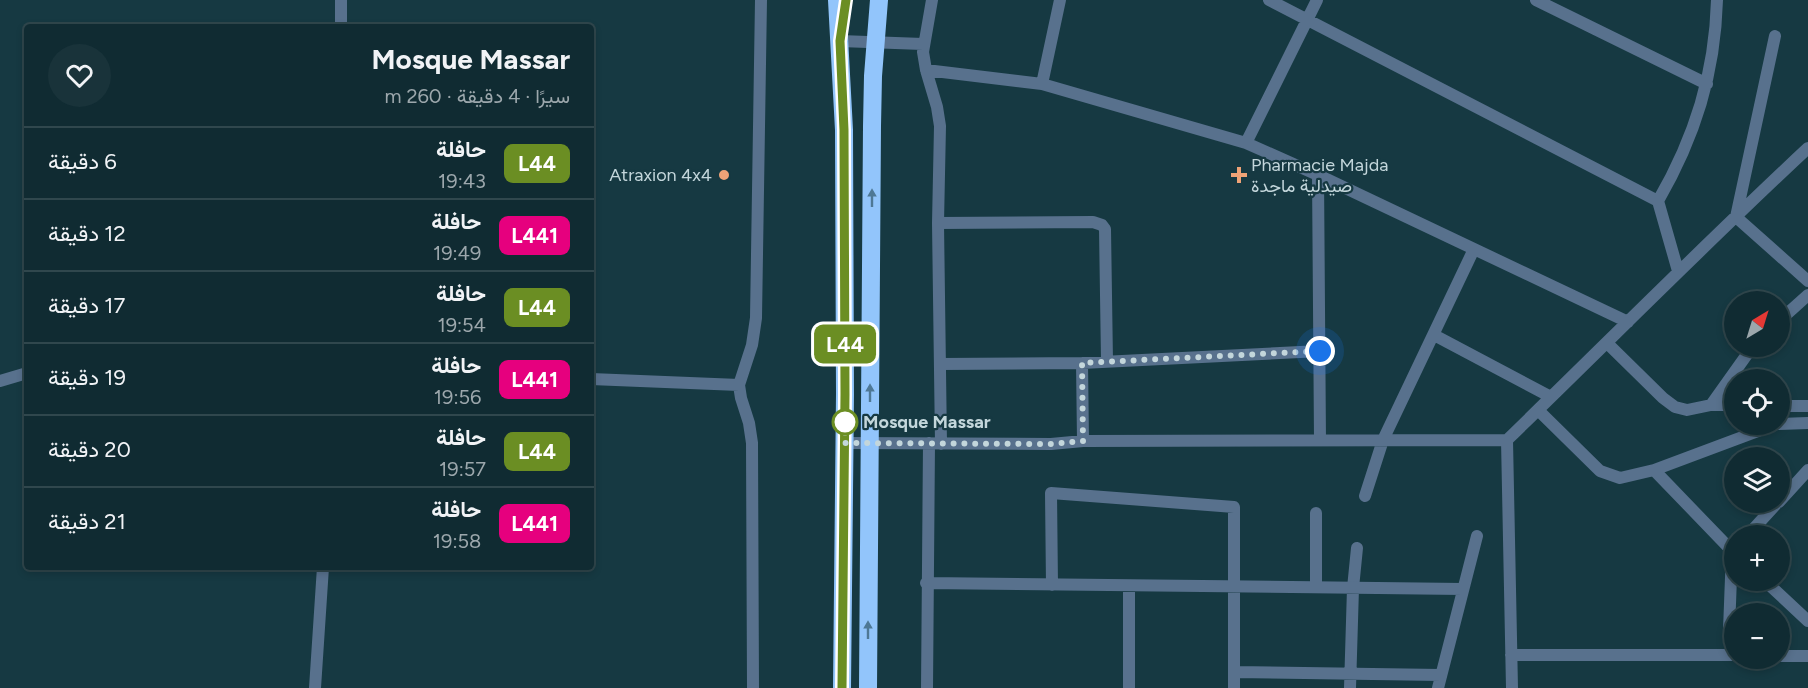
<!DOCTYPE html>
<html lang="ar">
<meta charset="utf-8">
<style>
:root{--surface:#102b32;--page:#19333a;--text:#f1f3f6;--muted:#9ca7ac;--line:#30474d}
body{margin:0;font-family:Figtree,Vazirmatn,sans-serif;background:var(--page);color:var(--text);direction:rtl;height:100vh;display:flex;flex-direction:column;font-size:22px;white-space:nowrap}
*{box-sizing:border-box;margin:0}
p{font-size:20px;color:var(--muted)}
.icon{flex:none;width:33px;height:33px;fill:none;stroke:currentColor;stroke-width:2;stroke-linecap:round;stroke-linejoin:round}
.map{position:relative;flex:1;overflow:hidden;direction:ltr}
.panel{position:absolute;left:24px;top:24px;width:570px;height:546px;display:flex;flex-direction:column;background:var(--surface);border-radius:6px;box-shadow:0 3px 9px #0003,0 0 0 2px var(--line);direction:rtl}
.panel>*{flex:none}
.badge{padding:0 12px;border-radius:9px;font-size:21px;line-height:39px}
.needle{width:39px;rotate:38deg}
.fabs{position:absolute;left:1724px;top:291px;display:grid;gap:12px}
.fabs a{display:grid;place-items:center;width:66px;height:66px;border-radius:50%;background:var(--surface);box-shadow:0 3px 9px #0003,0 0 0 2px var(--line);font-size:30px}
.you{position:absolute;width:30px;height:30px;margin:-15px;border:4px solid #fff;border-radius:50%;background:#1a73e8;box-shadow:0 0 0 9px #1a73e833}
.map>.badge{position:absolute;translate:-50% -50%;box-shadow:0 0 0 3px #fff}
.round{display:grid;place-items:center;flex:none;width:63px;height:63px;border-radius:32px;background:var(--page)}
.headline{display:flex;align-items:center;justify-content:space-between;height:102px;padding:0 24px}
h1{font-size:28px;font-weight:700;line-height:45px}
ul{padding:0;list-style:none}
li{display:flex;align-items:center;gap:18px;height:72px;padding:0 24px;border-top:2px solid var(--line)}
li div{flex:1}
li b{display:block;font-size:22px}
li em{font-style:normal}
li .badge{min-width:66px;font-weight:700;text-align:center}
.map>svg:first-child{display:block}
</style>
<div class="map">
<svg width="1808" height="688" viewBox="0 0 1808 688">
<rect width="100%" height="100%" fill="#163942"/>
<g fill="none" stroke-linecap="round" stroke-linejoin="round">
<path stroke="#58718d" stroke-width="12" d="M932,0L923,52L926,70L937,107L940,126L938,223L941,444
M1269,0L1658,201L1678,271
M1536,0L1707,84
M341,27V0
M1775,36L1736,217L1808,281
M840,41L923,44
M926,70L1042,84L1246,143L1318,175L1628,322
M1042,84L1060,0
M1246,143L1317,0
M1318,175L1320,440
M1658,201C1695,137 1715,73 1717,0
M938,223L1093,222L1102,225L1105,229L1107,361
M1779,321L1808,295
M1434,335L1551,397
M1607,343L1663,398L1675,407L1687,410L1711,405H1734
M1082,363L1083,441
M940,364L1082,363L1320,351
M591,379L739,385
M0,381L27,373
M1711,405L1753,346
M1779,406H1808
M1538,410L1600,471L1620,478L1654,470L1777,424
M1779,424L1808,423
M1507,440L1512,688
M845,443L1051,444L1083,441L1507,440C1608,342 1706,243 1808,148
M1654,470L1734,553
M1365,496L1383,440L1474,249
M1779,502L1808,470
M1747,536L1778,502
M1764,580L1808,621
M926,583L1463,589
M1052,585L1051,493L1234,507V688
M1316,587V513
M1729,630L1732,551L1734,549
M1511,655H1734
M1779,656H1808
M1234,672L1441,675
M315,688L323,567
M753,688L752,443L749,423L741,398L739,385L752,345L756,318L761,0
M927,688L929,443
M1129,688V586
M1350,688L1353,588L1357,548
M1438,688L1477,536"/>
<path stroke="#92c5fb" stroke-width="18" d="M837,0L844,130L845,394L842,688
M868,688L872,126L873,76L879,0"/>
</g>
<defs><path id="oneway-solid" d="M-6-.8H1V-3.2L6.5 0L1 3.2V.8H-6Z" transform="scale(1.5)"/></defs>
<g fill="#4e7895">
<use href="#oneway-solid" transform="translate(872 198) rotate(-90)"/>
<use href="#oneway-solid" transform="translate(870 393) rotate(-90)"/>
<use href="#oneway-solid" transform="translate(868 630) rotate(-90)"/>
</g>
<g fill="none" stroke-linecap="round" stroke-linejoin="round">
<g stroke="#fff" stroke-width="14">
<path id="line" d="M842,688L845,394L844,130L840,41L846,0"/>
</g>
<use href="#line" stroke="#6b8e23" stroke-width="9"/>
<path stroke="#c3d6db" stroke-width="6" stroke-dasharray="0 10.8" d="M845,422V443L1051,444L1083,441L1082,363L1320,351"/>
</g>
<g fill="#efa377" stroke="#163942" stroke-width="2">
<circle cx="724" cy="175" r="6"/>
<path d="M1236 166h6v6h6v6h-6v6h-6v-6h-6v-6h6z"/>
</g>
<circle fill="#fff" stroke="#6b8e23" stroke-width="3" cx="845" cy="422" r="12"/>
<g text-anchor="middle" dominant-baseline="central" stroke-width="4.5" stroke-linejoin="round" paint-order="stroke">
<g font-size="18" fill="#c3d6db" stroke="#163942" text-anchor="start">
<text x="1251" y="165">Pharmacie Majda<tspan x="1251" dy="21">صيدلية ماجدة</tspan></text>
<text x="712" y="175" text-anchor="end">Atraxion 4x4</text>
</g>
<g font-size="18" font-weight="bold" fill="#c3d6db" stroke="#163942" text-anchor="start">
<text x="863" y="422">Mosque Massar</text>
</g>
</g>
</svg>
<div class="fabs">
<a><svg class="needle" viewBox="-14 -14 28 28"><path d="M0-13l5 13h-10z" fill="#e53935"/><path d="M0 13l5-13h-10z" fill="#9ca7ac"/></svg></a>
<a><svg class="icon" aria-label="locate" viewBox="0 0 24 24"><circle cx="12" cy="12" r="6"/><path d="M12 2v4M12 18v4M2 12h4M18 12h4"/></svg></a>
<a><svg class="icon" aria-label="layers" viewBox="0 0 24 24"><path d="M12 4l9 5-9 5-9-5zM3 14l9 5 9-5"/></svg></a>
<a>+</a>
<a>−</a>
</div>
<div class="you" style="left:1320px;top:351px"></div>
<b class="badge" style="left:845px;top:344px;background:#6b8e23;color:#fff">L44</b>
<section class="panel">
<div class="headline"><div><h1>Mosque Massar</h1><p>سيرًا · 4 دقيقة · 260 m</p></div><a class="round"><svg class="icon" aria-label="heart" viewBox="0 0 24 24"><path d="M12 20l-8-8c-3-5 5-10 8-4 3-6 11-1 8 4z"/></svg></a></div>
<ul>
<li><span class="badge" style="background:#6b8e23;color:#fff">L44</span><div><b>حافلة</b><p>19:43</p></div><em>6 دقيقة</em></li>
<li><span class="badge" style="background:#e6007e;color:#fff">L441</span><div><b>حافلة</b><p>19:49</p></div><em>12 دقيقة</em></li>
<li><span class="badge" style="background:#6b8e23;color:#fff">L44</span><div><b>حافلة</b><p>19:54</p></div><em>17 دقيقة</em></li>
<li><span class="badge" style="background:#e6007e;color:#fff">L441</span><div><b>حافلة</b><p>19:56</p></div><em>19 دقيقة</em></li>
<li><span class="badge" style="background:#6b8e23;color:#fff">L44</span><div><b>حافلة</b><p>19:57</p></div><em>20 دقيقة</em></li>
<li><span class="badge" style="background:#e6007e;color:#fff">L441</span><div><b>حافلة</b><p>19:58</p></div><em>21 دقيقة</em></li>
</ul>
</section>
</div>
